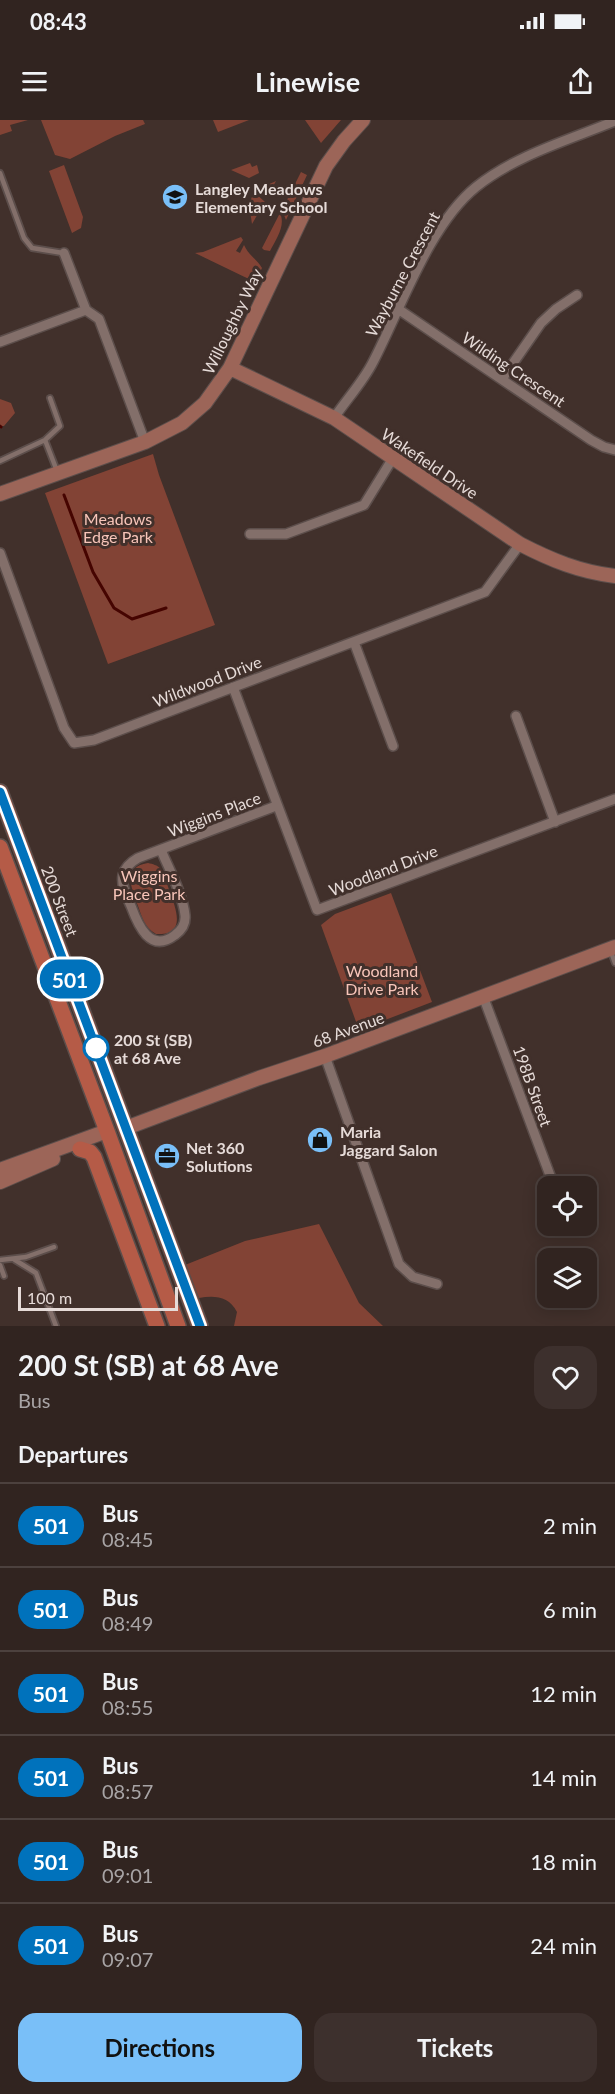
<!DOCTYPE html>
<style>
:root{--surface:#312420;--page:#3d302d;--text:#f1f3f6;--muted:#a8a4a5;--line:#4c413e;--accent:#79bff8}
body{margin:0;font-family:Lato,sans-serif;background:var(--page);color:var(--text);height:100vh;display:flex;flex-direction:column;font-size:22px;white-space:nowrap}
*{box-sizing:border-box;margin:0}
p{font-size:20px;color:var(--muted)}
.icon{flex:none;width:33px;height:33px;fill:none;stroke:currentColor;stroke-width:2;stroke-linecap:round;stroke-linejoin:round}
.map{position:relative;height:1206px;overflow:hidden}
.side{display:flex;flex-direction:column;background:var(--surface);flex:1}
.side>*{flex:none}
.badge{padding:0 12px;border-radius:20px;font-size:21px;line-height:39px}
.buttons{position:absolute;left:537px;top:1056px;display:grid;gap:12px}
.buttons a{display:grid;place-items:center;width:60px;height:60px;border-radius:12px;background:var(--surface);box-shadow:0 3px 15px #0003,0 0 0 2px var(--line);font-size:30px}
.scale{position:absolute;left:18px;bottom:15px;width:160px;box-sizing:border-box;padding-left:6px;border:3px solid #e6dbd8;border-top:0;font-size:16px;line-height:21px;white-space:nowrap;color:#e6dbd8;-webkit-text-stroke:4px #41302b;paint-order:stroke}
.map>.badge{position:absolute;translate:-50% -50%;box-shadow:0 0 0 3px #fff}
h2{padding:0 18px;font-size:22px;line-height:54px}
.round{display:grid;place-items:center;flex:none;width:63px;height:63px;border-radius:18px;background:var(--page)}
.summary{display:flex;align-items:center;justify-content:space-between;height:102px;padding:0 18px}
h1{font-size:28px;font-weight:700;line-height:45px}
.action{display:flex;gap:12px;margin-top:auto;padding:12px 18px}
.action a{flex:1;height:69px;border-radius:18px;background:var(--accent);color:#111;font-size:24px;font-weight:700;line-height:69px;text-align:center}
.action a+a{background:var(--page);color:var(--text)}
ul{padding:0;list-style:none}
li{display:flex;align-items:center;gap:18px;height:84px;padding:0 18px;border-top:2px solid var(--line)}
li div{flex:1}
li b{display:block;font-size:22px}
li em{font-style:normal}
li .badge{min-width:66px;font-weight:700;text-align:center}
.status{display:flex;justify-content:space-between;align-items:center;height:42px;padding:0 30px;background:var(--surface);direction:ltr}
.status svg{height:16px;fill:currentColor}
header{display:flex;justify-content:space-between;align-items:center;height:78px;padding:0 18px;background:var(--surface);font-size:27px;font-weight:700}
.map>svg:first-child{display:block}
</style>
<div class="status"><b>08:43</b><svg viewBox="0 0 49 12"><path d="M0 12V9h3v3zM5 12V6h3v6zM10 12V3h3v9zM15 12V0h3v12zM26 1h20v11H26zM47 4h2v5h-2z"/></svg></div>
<header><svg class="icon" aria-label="menu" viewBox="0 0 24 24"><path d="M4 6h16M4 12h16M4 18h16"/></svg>Linewise<svg class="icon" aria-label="share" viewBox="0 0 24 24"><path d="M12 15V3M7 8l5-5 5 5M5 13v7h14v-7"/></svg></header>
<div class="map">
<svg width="615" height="1206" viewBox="0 0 615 1206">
<rect width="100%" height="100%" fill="#41302b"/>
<path fill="#824335" d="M0,0H28L10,5L12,11L0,15Z
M41,0H143L145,4L115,16L70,39L55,35Z
M213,0H249L218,12Z
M305,0H341L321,23Z
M250,43L252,47L257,45L259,53L249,58L231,50Z
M64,45L83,97L81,108L72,113L49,51Z
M301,52L307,55L286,100L282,90Z
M276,61L267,78L256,70Z
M254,72L265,82L252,104L249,84Z
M280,93C286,106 276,119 270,131L264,130L262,128Z
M241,117L243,120L236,131L240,133L244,125C249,136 257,139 262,148L255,162L195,133L203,132Z
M0,279L11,283L15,293L4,306H0Z
M153,334L159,355L215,505L108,544L45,373Z
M148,743C153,744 157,745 161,749C165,755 167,765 170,772C176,789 187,816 156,814C144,807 142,797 138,786C132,769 121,747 148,743Z
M391,773L432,882L359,910L321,805L335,794Z
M319,1104L359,1183L383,1206H234L237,1192C229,1176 214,1175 199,1178L185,1145L245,1121Z"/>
<path fill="#450400" d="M147,932L149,939L132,946L129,939Z"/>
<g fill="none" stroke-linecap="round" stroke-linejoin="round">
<path stroke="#450400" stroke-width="3" d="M0,306L1,307
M64,375L93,452L114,488L132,499L166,488"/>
<g stroke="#5c4e4b" stroke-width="8">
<path id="lane" d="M0,53L24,118L32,128L63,133
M45,320L57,351
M0,341L45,320L60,306L50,278
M611,832L615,843
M0,1140L26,1137L54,1127
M15,1140L36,1153L56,1206
M0,1145L4,1156"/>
</g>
<g stroke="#5c4e4b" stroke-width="12">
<path id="street" d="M64,133L86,190
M398,189L591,320L604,327L615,330
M0,222L86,190L99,199L145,322
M502,259L541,203L556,189L577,175
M334,298C346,280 363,262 373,242C401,188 429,105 476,67C516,35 569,20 615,1
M250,414H286L364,385L393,338
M0,433L64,608L74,623L94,620L485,472L520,424
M354,522L393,626
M233,567L317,790L615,679
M516,596L555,702
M161,730C169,749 183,775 185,795C186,804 182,810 175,815C150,834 138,805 131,786C127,777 121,766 123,755C125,747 131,742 138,738L276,686
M483,876L554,1066
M325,936L399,1144L413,1157L437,1164
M568,1106L570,1108"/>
</g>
<g stroke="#5c4e4b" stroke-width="16">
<path id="secondary" d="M230,248L334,298L520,424C551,440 580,452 615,456
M0,374L145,322L182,303L205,283L230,248L326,46L344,21L363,0
M126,1008L259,958L325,936L615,827
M0,1050L107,1011
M0,1062L53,1039"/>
</g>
<g stroke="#5c4e4b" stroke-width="18">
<path id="primary" d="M0,672L200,1206
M0,727L107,1011L178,1206
M80,1029L90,1032L94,1037L157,1206"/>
</g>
<use href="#lane" stroke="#836f6a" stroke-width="4.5"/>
<use href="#street" stroke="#836f6a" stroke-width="9"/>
<use href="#secondary" stroke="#9c6558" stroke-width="14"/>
<use href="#primary" stroke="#b55b47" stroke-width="15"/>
</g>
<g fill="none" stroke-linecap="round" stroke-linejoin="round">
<g stroke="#fff" stroke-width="14">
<path id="line" d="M0,672L200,1206"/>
</g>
<use href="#line" stroke="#0072bc" stroke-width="9"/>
</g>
<defs>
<g id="school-disc" transform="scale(1.35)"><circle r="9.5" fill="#79bff8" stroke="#41302b"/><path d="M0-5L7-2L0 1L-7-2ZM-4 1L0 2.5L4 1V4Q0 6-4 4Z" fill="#111"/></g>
<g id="shop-disc" transform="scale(1.35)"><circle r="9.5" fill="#79bff8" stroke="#41302b"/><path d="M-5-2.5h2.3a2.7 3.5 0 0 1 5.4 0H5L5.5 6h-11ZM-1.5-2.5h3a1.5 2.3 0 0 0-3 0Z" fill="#111"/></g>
<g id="office-disc" transform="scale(1.35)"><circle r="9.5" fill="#79bff8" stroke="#41302b"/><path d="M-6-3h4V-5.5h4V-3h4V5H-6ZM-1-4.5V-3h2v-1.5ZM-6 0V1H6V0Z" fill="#111"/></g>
</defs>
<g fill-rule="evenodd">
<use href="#school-disc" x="175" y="77"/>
<use href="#shop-disc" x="320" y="1020"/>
<use href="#office-disc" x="167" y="1036"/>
</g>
<circle fill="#fff" stroke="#0072bc" stroke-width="3" cx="96" cy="928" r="12"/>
<g text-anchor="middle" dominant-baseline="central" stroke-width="6" stroke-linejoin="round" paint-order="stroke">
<g font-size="16" font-weight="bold" fill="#e6dbd8" stroke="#41302b" text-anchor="start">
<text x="195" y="68">Langley Meadows<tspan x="195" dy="18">Elementary School</tspan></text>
<text x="340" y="1011">Maria<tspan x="340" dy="18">Jaggard Salon</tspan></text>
<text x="186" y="1027">Net 360<tspan x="186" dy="18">Solutions</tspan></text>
</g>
<g font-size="16" fill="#e6dbd8" stroke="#41302b">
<text transform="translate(402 154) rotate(-62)">Wayburne Crescent</text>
<text transform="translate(232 201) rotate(-64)">Willoughby Way</text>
<text transform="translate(514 249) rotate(34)">Wilding Crescent</text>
<text transform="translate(430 343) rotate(34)">Wakefield Drive</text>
<text transform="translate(207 561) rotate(-21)">Wildwood Drive</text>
<text transform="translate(214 694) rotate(-21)">Wiggins Place</text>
<text transform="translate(383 750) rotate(-21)">Woodland Drive</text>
<text transform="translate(60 781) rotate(69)">200 Street</text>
<text transform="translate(348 909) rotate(-20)">68 Avenue</text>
<text transform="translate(533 966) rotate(70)">198B Street</text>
</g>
<g font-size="16" fill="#f8c5b9" stroke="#41302b">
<text x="118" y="398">Meadows<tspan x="118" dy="18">Edge Park</tspan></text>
<text x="149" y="755">Wiggins<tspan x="149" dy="18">Place Park</tspan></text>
<text x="382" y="850">Woodland<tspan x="382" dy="18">Drive Park</tspan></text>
</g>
<g font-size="16" font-weight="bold" fill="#e6dbd8" stroke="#41302b" text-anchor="start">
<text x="114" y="919">200 St (SB)<tspan x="114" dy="18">at 68 Ave</tspan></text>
</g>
</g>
</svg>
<div class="buttons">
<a><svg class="icon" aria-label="locate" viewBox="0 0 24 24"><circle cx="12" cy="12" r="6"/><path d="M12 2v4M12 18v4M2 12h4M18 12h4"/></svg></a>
<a><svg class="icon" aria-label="layers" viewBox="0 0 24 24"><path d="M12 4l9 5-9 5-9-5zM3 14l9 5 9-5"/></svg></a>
</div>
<div class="scale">100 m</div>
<b class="badge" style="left:70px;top:859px;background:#0072bc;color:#fff">501</b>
</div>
<section class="side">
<div class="summary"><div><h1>200 St (SB) at 68 Ave</h1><p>Bus</p></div><a class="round"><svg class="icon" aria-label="heart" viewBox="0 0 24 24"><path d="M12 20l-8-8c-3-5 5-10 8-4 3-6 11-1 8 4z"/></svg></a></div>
<h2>Departures</h2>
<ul>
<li><span class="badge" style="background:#0072bc;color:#fff">501</span><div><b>Bus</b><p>08:45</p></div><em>2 min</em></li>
<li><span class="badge" style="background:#0072bc;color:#fff">501</span><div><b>Bus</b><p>08:49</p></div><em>6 min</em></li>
<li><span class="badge" style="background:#0072bc;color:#fff">501</span><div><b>Bus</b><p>08:55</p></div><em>12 min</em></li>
<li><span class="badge" style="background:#0072bc;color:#fff">501</span><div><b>Bus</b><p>08:57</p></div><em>14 min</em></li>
<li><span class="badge" style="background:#0072bc;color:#fff">501</span><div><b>Bus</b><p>09:01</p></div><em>18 min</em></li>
<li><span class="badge" style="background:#0072bc;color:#fff">501</span><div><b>Bus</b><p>09:07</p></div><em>24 min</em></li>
</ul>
<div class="action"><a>Directions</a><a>Tickets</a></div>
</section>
